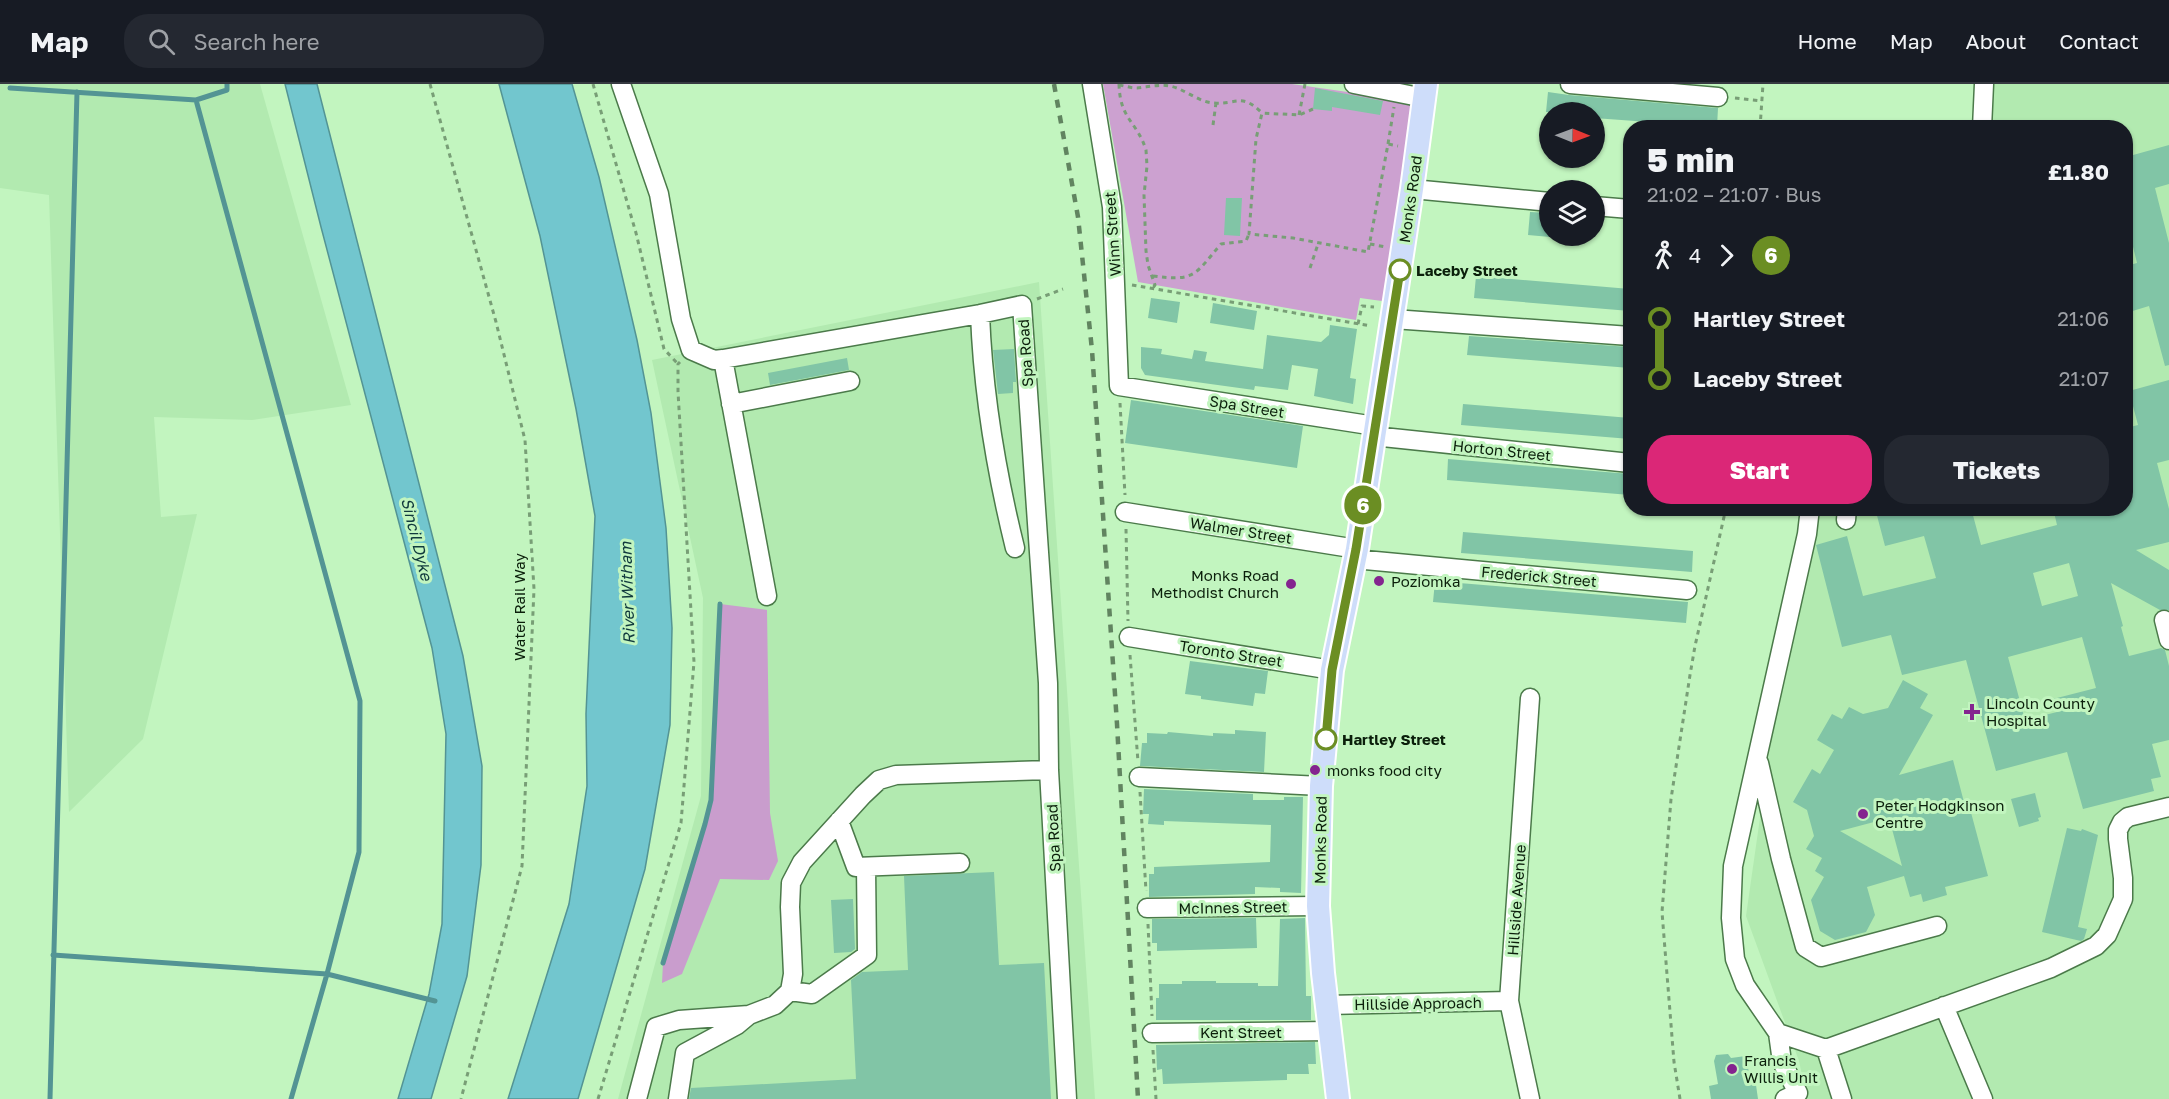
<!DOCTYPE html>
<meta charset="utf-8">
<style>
:root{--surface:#171b24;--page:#242831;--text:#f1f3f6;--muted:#9ea1a6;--line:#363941;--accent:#db2777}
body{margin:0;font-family:"Golos Text",sans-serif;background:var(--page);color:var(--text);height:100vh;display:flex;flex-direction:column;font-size:22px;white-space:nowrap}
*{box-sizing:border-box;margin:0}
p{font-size:20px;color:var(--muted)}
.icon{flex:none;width:33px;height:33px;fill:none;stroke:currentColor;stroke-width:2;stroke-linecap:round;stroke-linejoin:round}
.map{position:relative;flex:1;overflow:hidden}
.sheet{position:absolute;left:1623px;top:36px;width:510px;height:396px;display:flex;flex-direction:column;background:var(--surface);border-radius:24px;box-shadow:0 2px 4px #0004}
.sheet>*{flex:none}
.badge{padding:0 12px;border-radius:20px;font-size:21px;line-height:39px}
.needle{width:39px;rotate:91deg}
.tools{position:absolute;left:1539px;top:18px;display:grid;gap:12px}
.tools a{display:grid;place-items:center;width:66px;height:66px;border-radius:50%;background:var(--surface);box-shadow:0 2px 4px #0004;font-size:30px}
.map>.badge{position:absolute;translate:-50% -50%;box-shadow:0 0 0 3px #fff}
.legs{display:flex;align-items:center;gap:9px;height:66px;padding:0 24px;font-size:20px}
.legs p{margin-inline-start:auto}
.summary{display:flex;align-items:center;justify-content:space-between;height:102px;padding:0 24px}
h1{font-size:33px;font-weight:800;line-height:45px}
.button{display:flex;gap:12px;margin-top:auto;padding:12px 24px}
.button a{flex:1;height:69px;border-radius:24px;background:var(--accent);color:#fff;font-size:24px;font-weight:800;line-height:69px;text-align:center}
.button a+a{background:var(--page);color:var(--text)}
ul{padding:0 24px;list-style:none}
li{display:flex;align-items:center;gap:21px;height:60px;font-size:22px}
li i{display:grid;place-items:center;width:9px;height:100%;margin:0 8px;background:currentColor}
li i::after{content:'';width:15px;height:15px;margin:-8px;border:4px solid;border-radius:50%;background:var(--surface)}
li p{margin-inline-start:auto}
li:first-child i{background:linear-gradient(#0000 50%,currentColor 0)}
li:last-child i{background:linear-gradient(currentColor 50%,#0000 0)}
header{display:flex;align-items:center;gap:36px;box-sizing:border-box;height:84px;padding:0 30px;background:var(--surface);border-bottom:2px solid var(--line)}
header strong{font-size:28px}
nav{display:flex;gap:33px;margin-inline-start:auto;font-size:21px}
.search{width:420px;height:54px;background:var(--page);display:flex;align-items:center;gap:15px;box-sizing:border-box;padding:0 21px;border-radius:24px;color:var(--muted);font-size:22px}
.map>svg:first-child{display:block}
</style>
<header>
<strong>Map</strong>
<div class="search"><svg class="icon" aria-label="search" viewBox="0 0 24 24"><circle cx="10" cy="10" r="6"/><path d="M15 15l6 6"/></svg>Search here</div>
<nav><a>Home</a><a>Map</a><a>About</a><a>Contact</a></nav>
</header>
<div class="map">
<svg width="2169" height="1015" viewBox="0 0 2169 1015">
<rect width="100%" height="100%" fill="#c2f5bf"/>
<path fill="#b2eab0" d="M0,0H260L351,321L252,336L154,333L161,433L197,430L143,655L69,728L49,111L0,104Z
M1990,0H2169V1015H1807L1799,977L1746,832L1804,425L2126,424V44L1990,43Z
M1039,198L1095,1015H618L701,712L703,514L652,276Z"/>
<path fill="#cca1d0" d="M1103,0H1292L1417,18L1389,218L1360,214L1356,236L1138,198Z"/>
<path fill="#c99dcd" d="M720,520L767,526L770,729L778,777L769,796L720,795L682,890L662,899L663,879L705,740L711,716Z"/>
<path fill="#72c6ce" stroke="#539494" stroke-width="1.5" d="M285,0H317L463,572L482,682L481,781L467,892L431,1015H398L429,910L442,840L446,650L432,564L321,143Z
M499,0H572L599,93L637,256L651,329L666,444L672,544L670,641L645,785L578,1015H508L569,820L587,702L586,630L595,432L576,325L540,152Z"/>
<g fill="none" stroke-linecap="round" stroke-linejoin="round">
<path stroke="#539494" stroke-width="5" d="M10,4L196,16L227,6V0
M196,16L360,617L359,768L327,890L291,1015
M53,871L327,890L435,917
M663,879L705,740L711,716L720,520
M50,1015L77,8"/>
</g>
<path fill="#81c5a6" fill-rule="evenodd" d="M1315,4L1383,17L1380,31L1332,23V27L1313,25Z
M1548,8L1569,11L1718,24L1717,43L1594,34V28H1546Z
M2169,61V100L2155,104L2169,159V281L2165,282L2149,222L2126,229V182L2137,179L2126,134V73Z
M1226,114H1242L1240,152L1224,151Z
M1530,128L1550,129V153L1528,151Z
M1476,192L1630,205V227L1474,214Z
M1151,214L1180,218L1177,239L1148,234Z
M1213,219L1257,227L1254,246L1210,239Z
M1330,241L1357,245L1350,294L1356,295L1353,320L1314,312L1318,285L1292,281L1288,306L1255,302L1254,306L1145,291L1141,284V263L1162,265L1161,270L1192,275L1194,266L1207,268L1205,277L1263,285L1267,251L1321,258L1329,251Z
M1469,252L1630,263V284L1467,271Z
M1014,265L1016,298H1013V309L998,310L993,266Z
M847,274L849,286L770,301L768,289Z
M2169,296V376L2157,379L2169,425V458L2136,466L2169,486V526H2160L2111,499L2123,542L2121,543L2129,572L2161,564L2165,566L2169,582V656L2152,660L2161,693L2151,695L2154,707L2083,725L2067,668L1996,687L1966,576L1902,591L1891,551L1842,563L1816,461L1847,452L1863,512L1936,494L1924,452L1885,462L1875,424H1971L1981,461L2057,441L2053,424H2126V422L2130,420L2126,402V344L2138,341L2129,307ZM2069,479L2078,512L2042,522L2033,489ZM2082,553L2096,604L2053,615L2057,628L2025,636L2008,573Z
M1131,316L1303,342L1297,384L1125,359Z
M1463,320L1630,334V355L1461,341Z
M1448,375L1630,390V411L1447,396Z
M1463,448L1693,467L1692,488L1461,469Z
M1435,497L1688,518L1686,539L1433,518Z
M1190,577L1268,587L1265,610L1255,609L1253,622L1201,615V612L1185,610Z
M1903,596L1928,610L1920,624L1933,631L1899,691L1953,676L1965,722L1969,721L1988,792L1945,803L1947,811L1923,818L1921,810L1910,813L1904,792L1867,803L1875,831L1866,848L1835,856L1820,847L1811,816L1824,793L1815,787L1822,774L1806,765L1814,752L1807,726L1793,718L1812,685L1820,690L1834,666L1817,656L1832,630L1842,635L1849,623L1863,630L1888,624ZM1889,734L1902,782L1840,747Z
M1235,646L1266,648L1264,688L1140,682L1142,659H1147V649L1167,650L1168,648L1213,652V649L1235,650Z
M1144,705L1253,710V716H1284V713H1303L1301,809L1280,808V804L1255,803V810L1149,813V790H1154V783L1270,778L1271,741L1164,737V741L1148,740L1149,730H1143Z
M2035,709L2041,733L2038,734L2039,737L2019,743L2011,715Z
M2067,744L2081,747L2082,745L2098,751L2078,843L2087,845L2084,855L2081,857L2042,848Z
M994,788L999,881L1044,879L1051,1015H689L691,1004L856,995L851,896L862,888L908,886L904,792Z
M853,815L855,865L851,868L834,869L831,816Z
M1256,834L1257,864L1157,867V859H1152V835Z
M1305,834L1306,912H1311V936H1156V914H1159V900H1182V897H1216V899H1258V902H1278L1280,835Z
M1315,958L1316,980H1308L1309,990H1287V996L1163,1000L1162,985L1157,986L1156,961Z
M1728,970L1731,974L1746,972L1750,995L1755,994L1758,1015H1711L1709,1002L1718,1000L1714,977L1716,971Z"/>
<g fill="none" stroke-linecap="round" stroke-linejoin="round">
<g stroke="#4b7a4a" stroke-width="21">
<path id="minor" d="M621,0L659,110L681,235L691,266L714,276L723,275L980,230L1022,221L1048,599L1049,686L1067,1015
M1092,0L1112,123L1119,302L1375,342
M1354,0L1424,14
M1570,0L1718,13
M1982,44L1984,0
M1412,105L1550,118
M1594,122L1630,125
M980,230C983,310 996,387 1015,464
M1393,235L1630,252
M723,275L767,512
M731,320L850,297
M1373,352L1630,379
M1810,424L1807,450L1733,782L1731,834L1735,875L1745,901L1778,949L1826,965L2051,884L2096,862L2107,851L2123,815V794L2118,755V746L2122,738L2128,733L2169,723
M1125,428L1357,465
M1846,436L1847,424
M1354,475L1687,506
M2164,536L2169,556
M1129,553L1332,586
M1759,679L1781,775L1805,863L1821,873L1937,842
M1139,693L1321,702
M839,737L856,783L960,779
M1147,824L1318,822
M790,907L812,910L867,871L866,783
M1327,921L1509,917
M1944,922L1983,1015
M1152,949L1330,947
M1778,949L1782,978L1798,1009L1785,1015
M1826,965L1842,1015
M637,1015L656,943L679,936L749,931
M678,1015L685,969L737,941L749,931L775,921L790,907L793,890L790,823L791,799L802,778L863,711L879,696L896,691L1049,686
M1530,1015L1509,917L1530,614"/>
</g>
<g stroke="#fff" stroke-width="26">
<path id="major" d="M1338,1015L1323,889L1318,822L1321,702L1332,586L1357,465L1412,105L1426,0"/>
</g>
<path stroke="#789e76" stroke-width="3" stroke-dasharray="4.5 4.5" stroke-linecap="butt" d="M430,0L496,238L525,356L534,505L522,782L461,1015
M593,0L636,149L664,265L678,280
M1119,0C1120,36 1137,37 1146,66L1147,82L1144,111L1146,167L1148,181L1155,201L1152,205
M1119,1C1125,2 1131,4 1137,4C1148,3 1159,0 1170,2C1185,5 1198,18 1214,19C1236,21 1241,8 1262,29
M1735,14L1762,17
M1313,25L1299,31L1262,29L1256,55L1249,150L1293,154L1368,168L1388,60L1398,62
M1299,31L1305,0
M1213,41L1216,19
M1760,44L1763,0
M1388,60L1394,23
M1370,160L1386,163
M1310,184L1318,160
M1153,192C1196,198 1195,190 1221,160L1246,157L1249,150
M1132,201L1371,242
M1037,215L1063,205
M1358,240L1362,222L1374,223
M1120,319L1125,411
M1126,445L1128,537
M1130,571L1138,678
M1140,708L1146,807
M1148,840L1152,932
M1153,966L1156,1015
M598,1015L681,739L694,578L678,308V280L680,278
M1680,1015L1674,978L1662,828L1671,715L1690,591L1695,562L1726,424"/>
<use href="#minor" stroke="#fff" stroke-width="18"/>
<use href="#major" stroke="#ceddfa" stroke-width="22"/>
<path stroke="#618460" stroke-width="4.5" stroke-dasharray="8 8" stroke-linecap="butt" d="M1054,0L1078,133L1092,266L1117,640L1138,1015"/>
</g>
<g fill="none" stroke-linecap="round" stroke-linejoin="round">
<g stroke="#fff" stroke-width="14">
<path id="line-1" d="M1326,655L1332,586L1356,465L1400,186"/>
</g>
<use href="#line-1" stroke="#6b8e23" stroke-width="9"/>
</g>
<g fill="#fff" stroke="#6b8e23" stroke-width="3">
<circle cx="1400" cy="186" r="10"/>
<circle cx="1326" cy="655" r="10"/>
</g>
<g fill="#84248f" stroke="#c2f5bf" stroke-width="2">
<circle cx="1379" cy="497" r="6"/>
<circle cx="1291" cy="500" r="6"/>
<path d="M1969 619h6v6h6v6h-6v6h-6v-6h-6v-6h6z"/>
<circle cx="1315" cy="686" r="6"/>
<circle cx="1863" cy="730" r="6"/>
<circle cx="1732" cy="985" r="6"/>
</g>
<g text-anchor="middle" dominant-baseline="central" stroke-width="6" stroke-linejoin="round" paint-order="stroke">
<g font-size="15" fill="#0b1f0b" stroke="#c2f5bf">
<text transform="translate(1410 115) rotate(-82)">Monks Road</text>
<text transform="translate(1112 150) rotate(-94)">Winn Street</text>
<text transform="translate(1025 269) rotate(-94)">Spa Road</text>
<text transform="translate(1247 322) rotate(9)">Spa Street</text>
<text transform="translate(1502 366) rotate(6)">Horton Street</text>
<text transform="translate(1241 446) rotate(9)">Walmer Street</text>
<text transform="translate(1539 492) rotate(5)">Frederick Street</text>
<text transform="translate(519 523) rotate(-90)">Water Rail Way</text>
<text transform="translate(1231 569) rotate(9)">Toronto Street</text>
<text transform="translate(1053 754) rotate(-93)">Spa Road</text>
<text transform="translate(1320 756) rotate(-89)">Monks Road</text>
<text transform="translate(1516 816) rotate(-86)">Hillside Avenue</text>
<text transform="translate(1233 823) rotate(-1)">McInnes Street</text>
<text transform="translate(1418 919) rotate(-1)">Hillside Approach</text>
<text x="1241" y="948">Kent Street</text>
</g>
<g font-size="15" font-weight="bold" fill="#0b1f0b" stroke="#c2f5bf" text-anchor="start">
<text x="1416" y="186">Laceby Street</text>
<text x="1342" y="655">Hartley Street</text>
</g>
<g font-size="15" fill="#0b1f0b" stroke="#c2f5bf" text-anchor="start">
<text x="1279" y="491" text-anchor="end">Monks Road<tspan x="1279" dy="17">Methodist Church</tspan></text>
<text x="1391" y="497">Poziomka</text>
<text x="1986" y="619">Lincoln County<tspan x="1986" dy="17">Hospital</tspan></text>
<text x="1327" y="686">monks food city</text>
<text x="1875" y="721">Peter Hodgkinson<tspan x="1875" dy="17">Centre</tspan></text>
<text x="1744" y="976">Francis<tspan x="1744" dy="17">Willis Unit</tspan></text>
</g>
<g font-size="16" font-style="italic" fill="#10393d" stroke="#c2f5bf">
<text transform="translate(417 455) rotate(76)">Sincil Dyke</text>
<text transform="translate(627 509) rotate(-92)">River Witham</text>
</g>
</g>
</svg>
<div class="tools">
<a><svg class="needle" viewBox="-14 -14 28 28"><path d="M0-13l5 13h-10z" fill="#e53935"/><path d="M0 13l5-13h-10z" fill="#9ea1a6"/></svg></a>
<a><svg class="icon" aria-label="layers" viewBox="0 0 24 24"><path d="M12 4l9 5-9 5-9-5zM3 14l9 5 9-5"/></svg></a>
</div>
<b class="badge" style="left:1363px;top:421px;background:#6b8e23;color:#fff">6</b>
<section class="sheet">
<div class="summary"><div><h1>5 min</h1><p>21:02 – 21:07 · Bus</p></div><b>£1.80</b></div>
<div class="legs"><svg class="icon" aria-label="walk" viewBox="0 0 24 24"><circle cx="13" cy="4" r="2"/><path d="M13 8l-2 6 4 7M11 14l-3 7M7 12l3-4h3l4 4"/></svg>4<svg class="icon" aria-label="forward" viewBox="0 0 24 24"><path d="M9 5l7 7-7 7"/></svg><b class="badge" style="background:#6b8e23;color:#fff">6</b></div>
<ul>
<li><i style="color:#6b8e23"></i><b>Hartley Street</b><p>21:06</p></li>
<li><i style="color:#6b8e23"></i><b>Laceby Street</b><p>21:07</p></li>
</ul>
<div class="button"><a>Start</a><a>Tickets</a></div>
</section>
</div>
